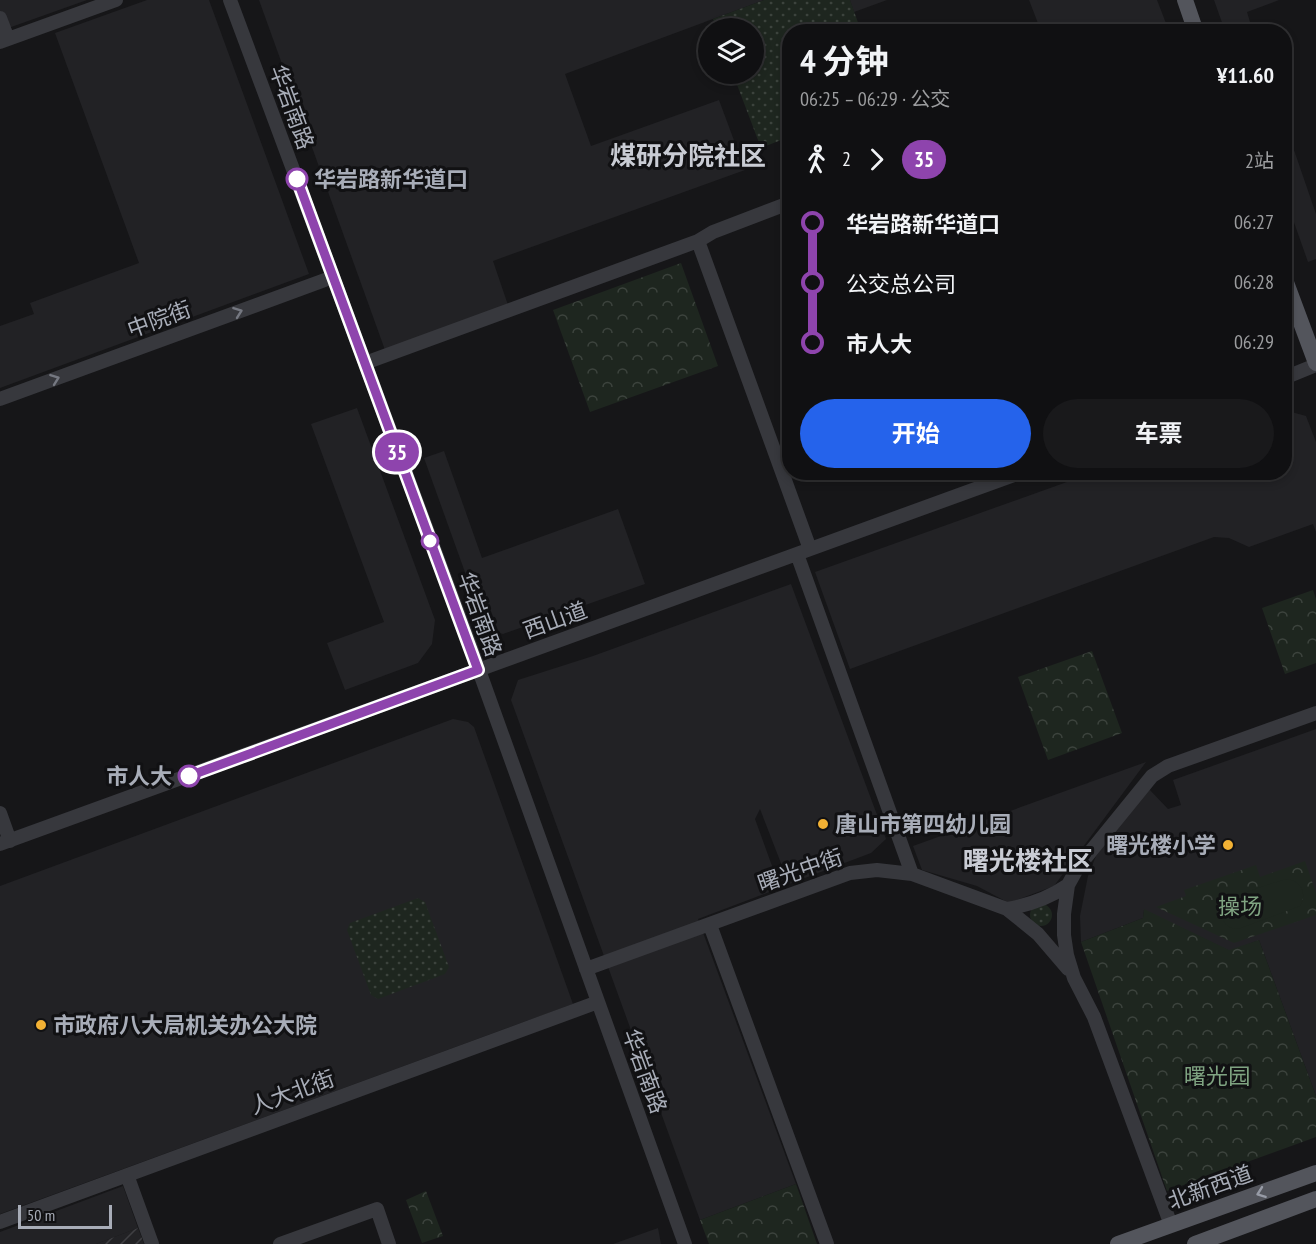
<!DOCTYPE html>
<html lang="zh">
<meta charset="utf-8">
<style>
:root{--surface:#101012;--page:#19191b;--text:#f1f3f6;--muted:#9c9d9f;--line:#303032;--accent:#2563eb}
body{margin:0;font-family:"PT Sans Narrow","Noto Sans SC",sans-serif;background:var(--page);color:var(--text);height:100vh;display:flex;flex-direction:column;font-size:22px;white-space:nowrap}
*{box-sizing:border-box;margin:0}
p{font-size:20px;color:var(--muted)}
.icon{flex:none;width:33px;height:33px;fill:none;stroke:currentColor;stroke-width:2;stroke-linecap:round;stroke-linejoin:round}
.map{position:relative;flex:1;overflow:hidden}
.drawer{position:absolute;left:782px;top:24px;width:510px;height:456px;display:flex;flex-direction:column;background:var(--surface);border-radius:24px;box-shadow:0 3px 9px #0003,0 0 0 2px var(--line)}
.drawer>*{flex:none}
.badge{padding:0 12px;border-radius:20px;font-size:21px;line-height:39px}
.buttons{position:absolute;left:698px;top:18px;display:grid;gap:12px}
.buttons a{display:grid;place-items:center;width:66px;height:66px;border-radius:50%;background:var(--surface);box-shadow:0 3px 9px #0003,0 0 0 2px var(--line);font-size:30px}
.scale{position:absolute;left:18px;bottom:15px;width:94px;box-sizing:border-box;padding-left:6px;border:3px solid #a8adb8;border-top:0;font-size:16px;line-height:21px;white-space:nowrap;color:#a8adb8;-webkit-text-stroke:4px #111113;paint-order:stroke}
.map>.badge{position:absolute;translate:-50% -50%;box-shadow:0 0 0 3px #fff}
.legs{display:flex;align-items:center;gap:9px;height:66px;padding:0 18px;font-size:20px}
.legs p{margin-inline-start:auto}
.overview{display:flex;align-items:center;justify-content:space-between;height:102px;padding:0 18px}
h1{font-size:33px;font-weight:700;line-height:45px}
.cta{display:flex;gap:12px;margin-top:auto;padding:12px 18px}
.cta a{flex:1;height:69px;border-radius:36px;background:var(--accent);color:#fff;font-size:24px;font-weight:700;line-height:69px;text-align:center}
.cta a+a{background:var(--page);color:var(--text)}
ul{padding:0 18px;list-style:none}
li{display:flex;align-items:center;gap:21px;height:60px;font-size:22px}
li i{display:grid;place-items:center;width:9px;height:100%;margin:0 8px;background:currentColor}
li i::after{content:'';width:15px;height:15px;margin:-8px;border:4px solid;border-radius:50%;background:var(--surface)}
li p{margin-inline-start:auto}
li:first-child i{background:linear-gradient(#0000 50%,currentColor 0)}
li:last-child i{background:linear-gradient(currentColor 50%,#0000 0)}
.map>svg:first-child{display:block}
</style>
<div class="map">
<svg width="1316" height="1244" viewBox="0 0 1316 1244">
<defs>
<pattern id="industrial-furrows" width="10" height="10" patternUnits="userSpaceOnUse" patternTransform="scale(1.5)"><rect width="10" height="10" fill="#222225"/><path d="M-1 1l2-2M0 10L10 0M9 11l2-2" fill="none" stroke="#3f3f43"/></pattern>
<pattern id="grass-dots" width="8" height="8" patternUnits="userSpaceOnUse" patternTransform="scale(1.5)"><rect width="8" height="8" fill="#1e261f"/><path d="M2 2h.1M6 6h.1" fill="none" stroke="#3c433d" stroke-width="1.8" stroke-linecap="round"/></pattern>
<pattern id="forest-crowns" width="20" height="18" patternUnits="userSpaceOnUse" patternTransform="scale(1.5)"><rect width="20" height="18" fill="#1e261f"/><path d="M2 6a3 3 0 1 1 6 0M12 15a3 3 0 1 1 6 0" fill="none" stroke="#3c433d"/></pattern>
</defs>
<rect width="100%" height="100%" fill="#161618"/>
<path fill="#222225" d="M0,0H87L0,31Z
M147,0H209L309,274L0,388V326L34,314L30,303L139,263L55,33Z
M259,0H764L565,74L591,146L719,100L745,170L493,261L508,305L385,350Z
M850,0H887L854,12Z
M1029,0H1157L1169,31H1041Z
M1214,0H1279L1247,12L1253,32L1225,31Z
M1284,121L1316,214V259L1308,262L1284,194Z
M357,408L435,620L432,644L418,663L345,690L327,643L384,622L311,424Z
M1284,410L1306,416L1316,442V532L1313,524L1249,547L1229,538L1214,537L850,669L815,572L1092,473L1284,472Z
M444,451L482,558L618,509L645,584L503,634L485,628L424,458Z
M791,584L886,839L871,853L789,884L760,809L755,819L780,888L698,919L796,1184L700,1220L511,700L518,680L593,656Z
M453,719L468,722L474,727L573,1004L0,1214V886Z
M1316,729V1096L1259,940L1230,951L1144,910L1143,918L1081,942L1080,916L1088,876L1096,856L1148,788L1168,809L1181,805L1173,780Z
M1146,762L1054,886L1009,903L977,886L922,870L913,846Z
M123,1186L138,1228L96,1244H0V1232Z
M658,1228L661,1244H613Z"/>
<path fill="url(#industrial-furrows)" d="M138,1228L144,1244H96Z"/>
<path fill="url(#grass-dots)" d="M764,0H850L861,31L789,32V137L761,148L733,74H753V28H716L713,19Z
M418,898L425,902L449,967L445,974L378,999L371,995L347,930L350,923Z
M1030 915a11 11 0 1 1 22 0a11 11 0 1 1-22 0Z"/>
<path fill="url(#forest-crowns)" d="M681,263L718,366L590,412L553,310Z
M1313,590L1316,599V663L1285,674L1262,608Z
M1092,651L1122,733L1048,760L1018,677Z
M1305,861L1316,893V915L1234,943L1156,907L1186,896L1184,890L1256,865L1260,877Z
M1144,909L1229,950L1259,940L1316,1096V1137L1167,1191L1081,942L1143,918Z
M796,1184L817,1244H709L700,1220Z
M426,1191L443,1236L422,1243L406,1200Z"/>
<path fill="#1e261f" d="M1287,879C1302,881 1307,894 1300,906L1238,929C1232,929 1225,926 1223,919C1220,913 1222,905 1227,901C1235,895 1276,882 1287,879Z"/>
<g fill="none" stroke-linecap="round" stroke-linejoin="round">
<path stroke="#37383d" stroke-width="14" d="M230,0L471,648L685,1244
M0,18L8,39
M0,42L116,0
M698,241L713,232L789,203
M365,363L698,241L810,549
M1284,378L1316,365
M0,399L333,277
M797,554L912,874
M0,813L10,841
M0,844L1022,472
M1007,909C1030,905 1049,898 1068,885
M710,925L827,1244
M586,969L850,873L877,870L912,874L1007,909L1038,934L1068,969
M127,1175L152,1244
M0,1222L598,1002
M1171,1225L1094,1017L1074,978L1067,955L1064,935V914L1068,885L1078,867L1152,776L1168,766L1316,713
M280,1244L377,1209L389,1244"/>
<path stroke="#53555c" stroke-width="16" d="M1185,0L1196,32
M1284,277L1316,363
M1118,1244L1316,1173
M1195,1244L1316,1199"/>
</g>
<defs><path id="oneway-chevron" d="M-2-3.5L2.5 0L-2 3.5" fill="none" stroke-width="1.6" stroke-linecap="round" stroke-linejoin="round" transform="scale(1.5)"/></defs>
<g stroke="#757881">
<use href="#oneway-chevron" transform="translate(238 312) rotate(-20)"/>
<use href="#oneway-chevron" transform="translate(55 379) rotate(-20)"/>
</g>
<use stroke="#979ba6" href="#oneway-chevron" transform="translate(1261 1193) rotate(160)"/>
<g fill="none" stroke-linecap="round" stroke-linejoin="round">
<g stroke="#fff" stroke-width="14">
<path id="line-1" d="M189,776L478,670L297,179"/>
</g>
<use href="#line-1" stroke="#8e44ad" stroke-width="9"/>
</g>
<g fill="#fff" stroke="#8e44ad" stroke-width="3">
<circle cx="297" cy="179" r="10"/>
<circle cx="430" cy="541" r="8"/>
<circle cx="189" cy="776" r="10"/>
</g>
<g fill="#f2b134" stroke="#111113" stroke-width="2">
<circle cx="823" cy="824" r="6"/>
<circle cx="1228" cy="845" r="6"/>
<circle cx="41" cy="1025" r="6"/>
</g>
<g text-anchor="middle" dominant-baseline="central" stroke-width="6" stroke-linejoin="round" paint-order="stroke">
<g font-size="22" fill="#a8adb8" stroke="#111113">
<text transform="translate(292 107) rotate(70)">华岩南路</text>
<text transform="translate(159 319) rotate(-20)">中院街</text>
<text transform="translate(480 614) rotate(70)">华岩南路</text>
<text transform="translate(555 620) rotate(-20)">西山道</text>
<text transform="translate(800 870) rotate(-19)">曙光中街</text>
<text transform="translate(645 1071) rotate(70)">华岩南路</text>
<text transform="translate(292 1092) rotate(-20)">人大北街</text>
<text transform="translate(1210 1187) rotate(-20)">北新西道</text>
</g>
<g font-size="22" font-weight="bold" fill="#a8adb8" stroke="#111113" text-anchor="start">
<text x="314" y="179">华岩路新华道口</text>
<text x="172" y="776" text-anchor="end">市人大</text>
</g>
<g font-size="22" font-weight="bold" fill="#a8adb8" stroke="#111113" text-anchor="start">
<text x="835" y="824">唐山市第四幼儿园</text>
<text x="1216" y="845" text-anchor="end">曙光楼小学</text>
<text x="53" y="1025">市政府八大局机关办公大院</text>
</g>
<g font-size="22" fill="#7fa381" stroke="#111113">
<text x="1240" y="906">操场</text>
<text x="1217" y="1076">曙光园</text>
</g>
<g font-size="26" font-weight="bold" fill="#c9ccd4" stroke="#111113">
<text x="688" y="155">煤研分院社区</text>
<text x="1028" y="860">曙光楼社区</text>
</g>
</g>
</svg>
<div class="buttons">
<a><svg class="icon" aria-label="layers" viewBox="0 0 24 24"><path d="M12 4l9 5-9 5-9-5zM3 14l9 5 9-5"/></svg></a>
</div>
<div class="scale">50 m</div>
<b class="badge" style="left:397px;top:452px;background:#8e44ad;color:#fff">35</b>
<section class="drawer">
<div class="overview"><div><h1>4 分钟</h1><p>06:25 – 06:29 · 公交</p></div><b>¥11.60</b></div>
<div class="legs"><svg class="icon" aria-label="walk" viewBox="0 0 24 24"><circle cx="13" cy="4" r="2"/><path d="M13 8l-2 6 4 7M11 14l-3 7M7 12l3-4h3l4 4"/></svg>2<svg class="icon" aria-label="forward" viewBox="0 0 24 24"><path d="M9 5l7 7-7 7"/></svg><b class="badge" style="background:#8e44ad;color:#fff">35</b><p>2站</p></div>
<ul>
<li><i style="color:#8e44ad"></i><b>华岩路新华道口</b><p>06:27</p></li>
<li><i style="color:#8e44ad"></i><span>公交总公司</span><p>06:28</p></li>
<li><i style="color:#8e44ad"></i><b>市人大</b><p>06:29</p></li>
</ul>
<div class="cta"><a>开始</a><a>车票</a></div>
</section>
</div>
